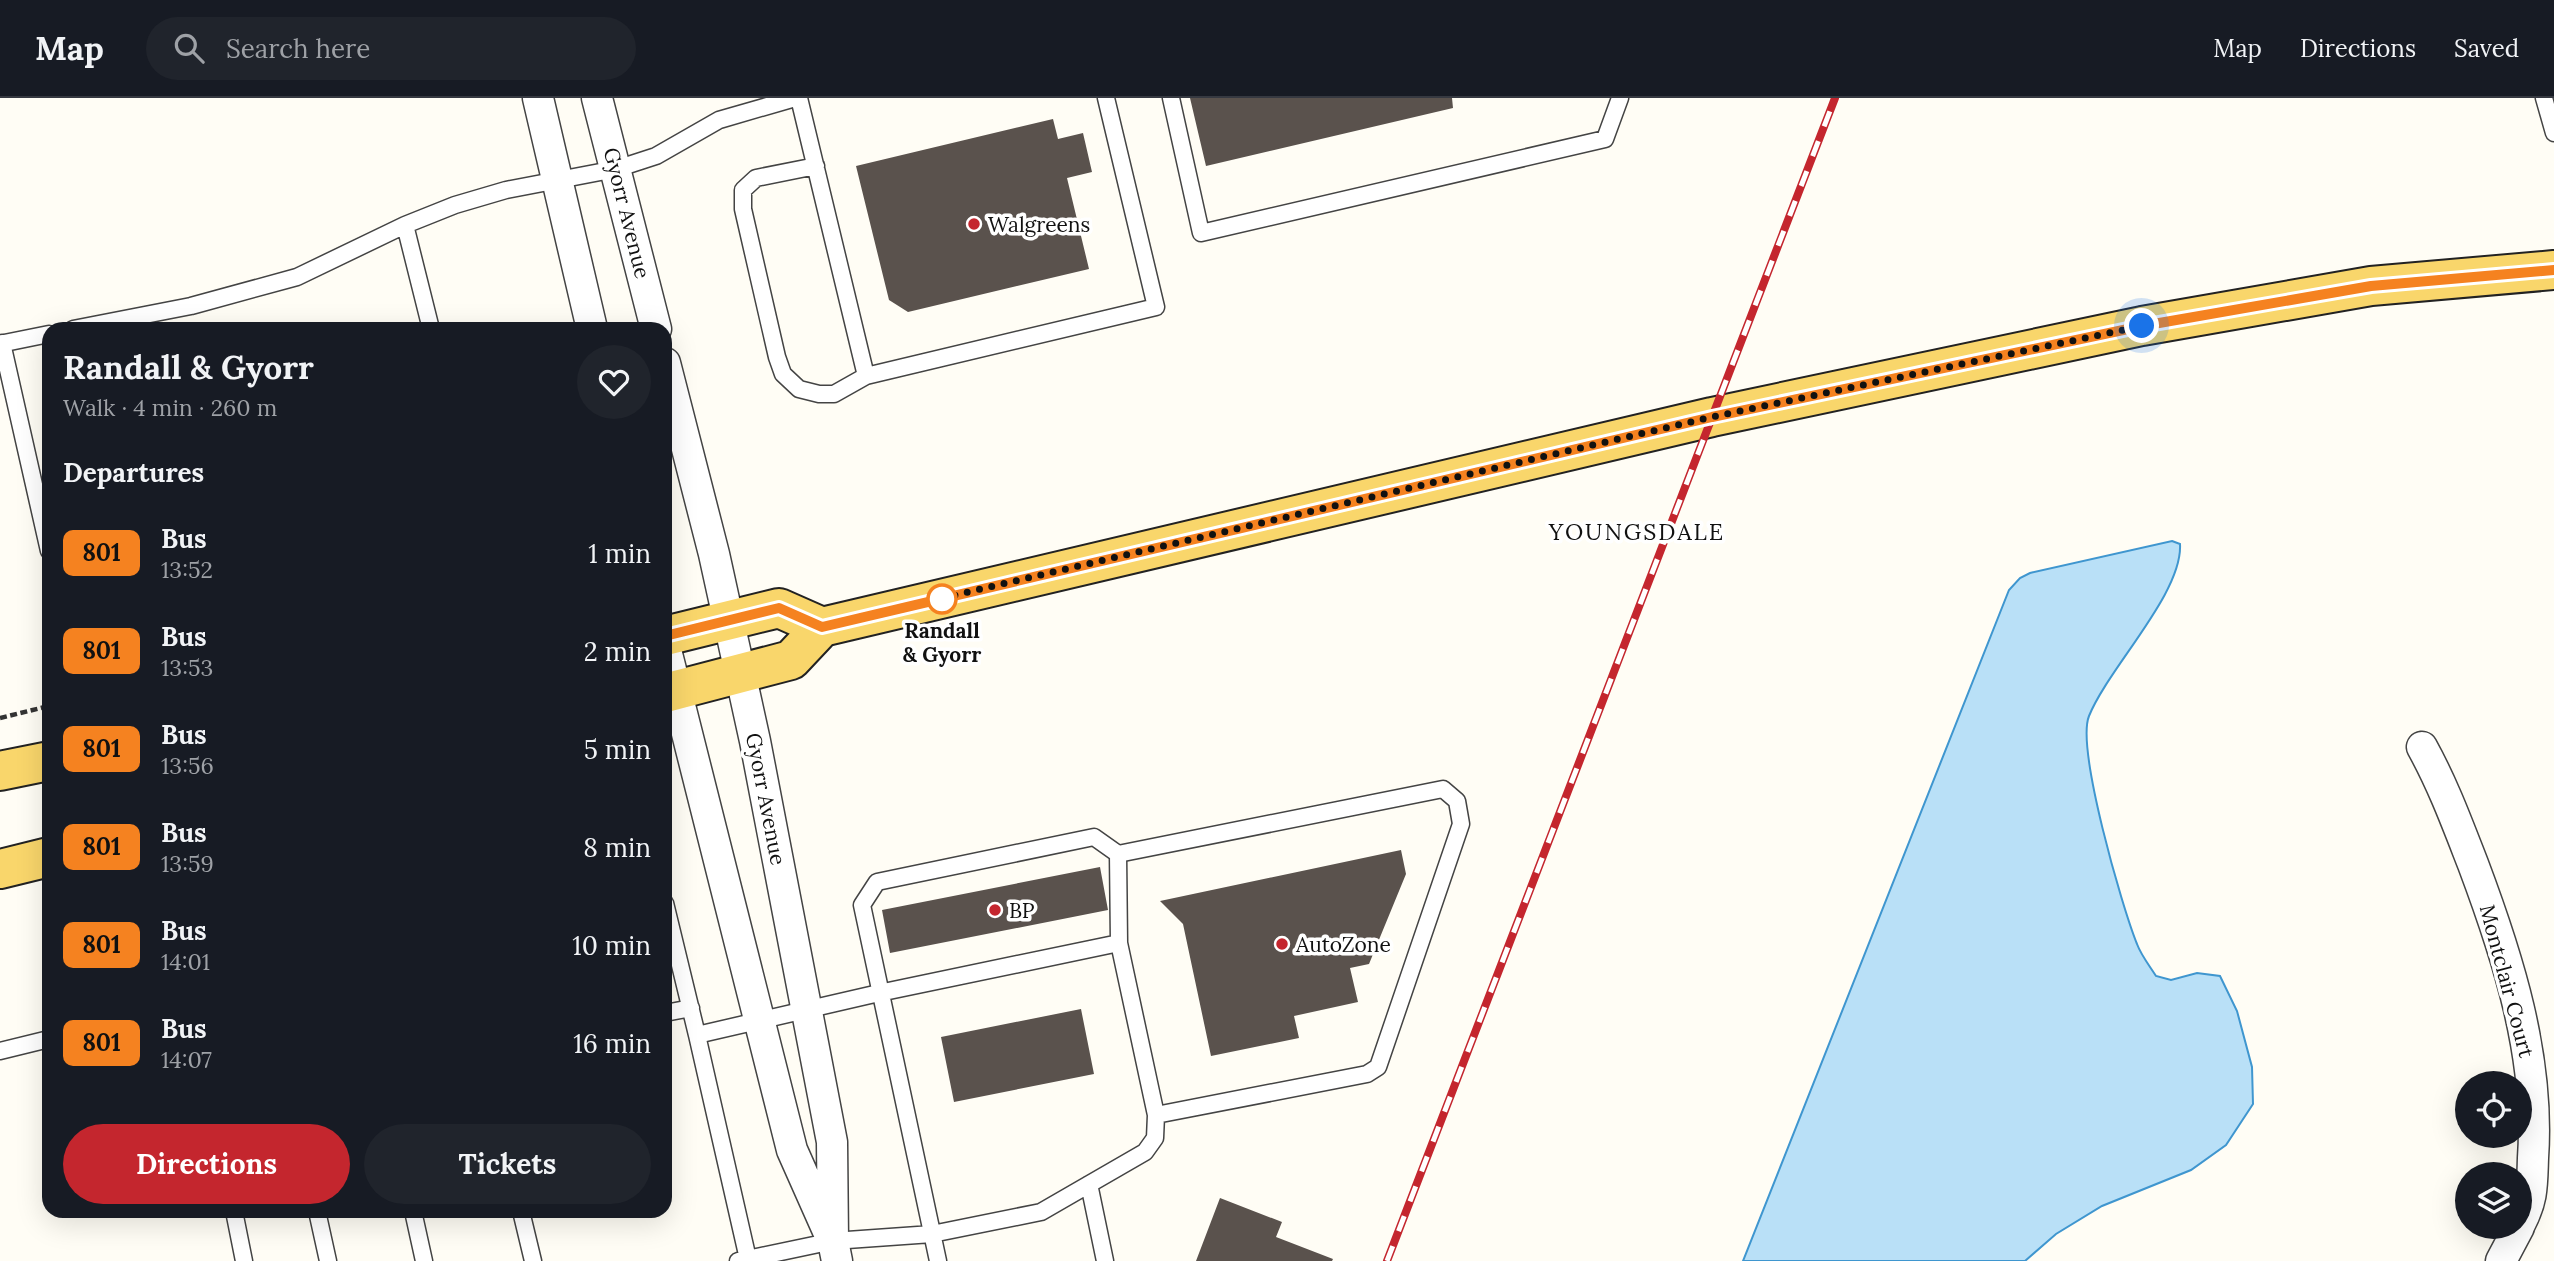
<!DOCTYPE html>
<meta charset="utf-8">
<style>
:root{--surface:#171b24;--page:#20242c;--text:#f1f3f6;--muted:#9ea1a6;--line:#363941;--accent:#c4262e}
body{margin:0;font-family:Lora,serif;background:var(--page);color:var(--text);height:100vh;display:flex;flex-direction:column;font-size:26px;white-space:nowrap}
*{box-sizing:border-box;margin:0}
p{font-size:23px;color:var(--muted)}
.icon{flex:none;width:38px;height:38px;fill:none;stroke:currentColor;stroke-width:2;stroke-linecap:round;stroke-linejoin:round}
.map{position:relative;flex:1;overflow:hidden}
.side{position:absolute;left:42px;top:224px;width:630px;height:896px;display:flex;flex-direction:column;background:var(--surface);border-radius:21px;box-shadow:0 7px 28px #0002}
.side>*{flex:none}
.badge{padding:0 14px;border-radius:10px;font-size:24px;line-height:46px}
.controls{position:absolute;left:2455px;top:973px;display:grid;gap:14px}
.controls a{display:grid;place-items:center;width:77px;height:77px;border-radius:50%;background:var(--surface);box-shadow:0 7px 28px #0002;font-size:35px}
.you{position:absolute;width:35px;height:35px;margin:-18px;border:5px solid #fff;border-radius:50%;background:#1a73e8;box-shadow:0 0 0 10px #1a73e833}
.map>.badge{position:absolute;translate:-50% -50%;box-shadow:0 0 0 4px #fff}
h2{padding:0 21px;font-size:26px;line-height:63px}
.round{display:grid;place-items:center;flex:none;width:74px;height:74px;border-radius:37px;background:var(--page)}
.head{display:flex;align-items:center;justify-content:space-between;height:119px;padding:0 21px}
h1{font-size:33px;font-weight:700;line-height:52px}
.primary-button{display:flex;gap:14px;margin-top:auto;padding:14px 21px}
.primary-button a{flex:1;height:80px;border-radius:42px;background:var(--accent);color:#fff;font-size:28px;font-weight:700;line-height:80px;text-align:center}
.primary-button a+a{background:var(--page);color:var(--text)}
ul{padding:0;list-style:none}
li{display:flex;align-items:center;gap:21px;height:98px;padding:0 21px}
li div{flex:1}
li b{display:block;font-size:26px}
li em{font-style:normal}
li .badge{min-width:77px;font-weight:700;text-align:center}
header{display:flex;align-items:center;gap:42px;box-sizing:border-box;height:98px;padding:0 35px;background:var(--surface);border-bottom:2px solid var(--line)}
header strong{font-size:33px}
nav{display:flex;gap:38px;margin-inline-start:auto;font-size:24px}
.search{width:490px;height:63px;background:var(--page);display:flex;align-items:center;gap:18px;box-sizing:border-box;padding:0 24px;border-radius:38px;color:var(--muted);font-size:26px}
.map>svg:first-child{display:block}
</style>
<header>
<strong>Map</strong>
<div class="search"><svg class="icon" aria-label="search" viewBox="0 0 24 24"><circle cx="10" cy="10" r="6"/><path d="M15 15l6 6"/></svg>Search here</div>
<nav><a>Map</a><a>Directions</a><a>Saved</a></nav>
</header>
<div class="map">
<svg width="2554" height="1163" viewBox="0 0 2554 1163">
<rect width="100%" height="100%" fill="#fffdf5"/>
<path fill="#b9e0f7" stroke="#3f96cf" stroke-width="2" d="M2172,443L2180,446C2183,495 2109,569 2089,618C2076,650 2122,809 2137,846C2141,857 2149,867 2156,878L2171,882L2197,875L2220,878L2237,913L2252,969L2253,1006L2226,1047L2191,1072L2102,1108L2056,1136L2025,1163H1743L2009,492L2020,480L2030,475Z"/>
<path fill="#5a524d" d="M1190,0H1452L1453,10L1206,68Z
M1053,21L1058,41L1083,35L1092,74L1067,80L1089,171L908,214L889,202L856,68Z
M1401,752L1406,776L1369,866L1350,870L1358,904L1294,918L1299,940L1211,958L1183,826L1160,803Z
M1100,769L1108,812L890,855L882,812Z
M1081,911L1094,976L954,1004L941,939Z
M1220,1100L1282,1124L1276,1139L1333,1161L1332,1163H1196Z"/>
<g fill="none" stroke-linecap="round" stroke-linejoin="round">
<g stroke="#444" stroke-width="19">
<path id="lane" d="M799,0L866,278L1156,209L1106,0
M1171,0L1201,135L1605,41L1620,0
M2544,0L2554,35
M816,68L756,80L743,92V111L777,259L783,276L799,291L819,296H834L866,278
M405,127L431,231
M73,231L191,208L297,179L405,127L455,107L506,92L616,71L656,58L719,22L795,0
M2,245L49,453
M0,246L49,236
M1118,756L1119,845
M665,805L697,937L879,895L1119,845L1156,1017L1155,1040L1145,1054L1041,1114L932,1136L833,1143L738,1163
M665,915L691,910
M697,937L748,1161
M0,953L49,941
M1089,1086L1105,1163
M234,1113L244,1163
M317,1113L328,1163
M413,1113L424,1163
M521,1113L533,1163
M938,1163L862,807L877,784L1094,739L1118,756L1443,691L1457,703L1461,726L1378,969L1367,976L1156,1017"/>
</g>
<g stroke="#444" stroke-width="33">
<path id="street" d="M538,0L592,231
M597,0L656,231
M665,265L714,456L755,643L832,1044L833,1143L837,1163
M665,548L792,1052L828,1133
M2422,649C2443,687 2457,725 2473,766C2508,859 2540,959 2533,1060C2532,1088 2533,1101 2520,1126
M2501,1163L2519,1129"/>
</g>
<g stroke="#222" stroke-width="42">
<path id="primary" d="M665,538L779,510L822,529
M665,595L791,562L822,529L1712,319L2142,228L2371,188L2554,172
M0,673L49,663
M0,771L49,759"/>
</g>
<path stroke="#333" stroke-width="4.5" stroke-dasharray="7 3.5" stroke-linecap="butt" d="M0,620L49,608"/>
<use href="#lane" stroke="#fff" stroke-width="16"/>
<use href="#street" stroke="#fff" stroke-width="30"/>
<use href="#primary" stroke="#f9d66b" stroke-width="38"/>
<g stroke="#c4262e" stroke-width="8">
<path id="rail" d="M1387,1163L1835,0"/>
</g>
<use href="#rail" stroke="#fff" stroke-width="5" stroke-dasharray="16" stroke-linecap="butt"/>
</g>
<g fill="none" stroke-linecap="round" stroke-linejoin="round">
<g stroke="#fff" stroke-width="16">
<path id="line" d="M665,538L779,510L822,529L1712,319L2142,228L2371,188L2554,172"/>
</g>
<use href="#line" stroke="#f58220" stroke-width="10"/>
<path stroke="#111" stroke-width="7" stroke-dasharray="0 12.6" d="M942,501L930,503L1712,319L2142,228"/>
</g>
<g fill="#c4262e" stroke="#fff" stroke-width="2.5">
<circle cx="974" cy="126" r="7"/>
<circle cx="995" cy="812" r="7"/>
<circle cx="1282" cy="846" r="7"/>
</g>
<circle fill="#fff" stroke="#f58220" stroke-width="3.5" cx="942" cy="501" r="14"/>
<g text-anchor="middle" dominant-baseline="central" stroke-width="7" stroke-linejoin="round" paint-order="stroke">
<g font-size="21" fill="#111" stroke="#fff">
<text transform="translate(627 115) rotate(76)">Gyorr Avenue</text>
<text transform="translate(766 701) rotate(79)">Gyorr Avenue</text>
<text transform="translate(2507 883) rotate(75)">Montclair Court</text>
</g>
<g font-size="21" fill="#111" stroke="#fff" text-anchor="start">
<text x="988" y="126">Walgreens</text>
<text x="1009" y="812">BP</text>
<text x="1296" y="846">AutoZone</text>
</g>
<g font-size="21" font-weight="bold" fill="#111" stroke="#fff">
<text x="942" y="532">Randall<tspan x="942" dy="24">&amp; Gyorr</tspan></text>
</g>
<g font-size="23" letter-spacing="2" fill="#111" stroke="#fff">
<text x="1637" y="433">YOUNGSDALE</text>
</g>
</g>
</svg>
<div class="controls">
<a><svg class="icon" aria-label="locate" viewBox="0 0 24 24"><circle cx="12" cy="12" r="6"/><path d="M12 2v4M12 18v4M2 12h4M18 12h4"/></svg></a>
<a><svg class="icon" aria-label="layers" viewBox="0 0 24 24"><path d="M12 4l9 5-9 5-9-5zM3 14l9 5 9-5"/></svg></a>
</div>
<div class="you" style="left:2142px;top:228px"></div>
<section class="side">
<div class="head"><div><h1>Randall &amp; Gyorr</h1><p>Walk · 4 min · 260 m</p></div><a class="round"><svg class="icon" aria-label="heart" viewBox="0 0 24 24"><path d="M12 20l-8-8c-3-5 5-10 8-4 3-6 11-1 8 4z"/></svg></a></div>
<h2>Departures</h2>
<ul>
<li><span class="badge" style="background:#f58220;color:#111">801</span><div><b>Bus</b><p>13:52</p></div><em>1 min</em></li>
<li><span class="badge" style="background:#f58220;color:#111">801</span><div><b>Bus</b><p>13:53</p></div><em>2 min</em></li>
<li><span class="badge" style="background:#f58220;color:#111">801</span><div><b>Bus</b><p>13:56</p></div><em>5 min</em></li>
<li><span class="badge" style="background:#f58220;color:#111">801</span><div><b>Bus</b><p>13:59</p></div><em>8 min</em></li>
<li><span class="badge" style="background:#f58220;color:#111">801</span><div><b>Bus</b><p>14:01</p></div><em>10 min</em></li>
<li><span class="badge" style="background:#f58220;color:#111">801</span><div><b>Bus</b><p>14:07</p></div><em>16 min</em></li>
</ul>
<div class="primary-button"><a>Directions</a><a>Tickets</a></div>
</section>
</div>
